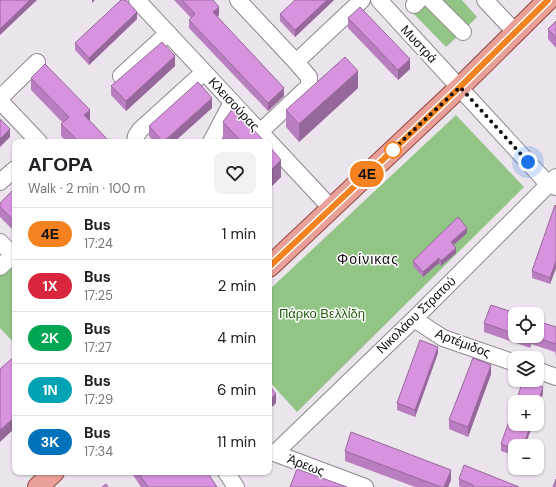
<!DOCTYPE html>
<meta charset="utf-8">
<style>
:root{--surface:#fff;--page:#f2f2f2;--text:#202124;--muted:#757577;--line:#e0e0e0}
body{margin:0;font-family:"DM Sans",sans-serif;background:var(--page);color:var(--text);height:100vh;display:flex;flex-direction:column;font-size:15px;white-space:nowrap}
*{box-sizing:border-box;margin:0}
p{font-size:13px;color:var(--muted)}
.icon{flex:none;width:22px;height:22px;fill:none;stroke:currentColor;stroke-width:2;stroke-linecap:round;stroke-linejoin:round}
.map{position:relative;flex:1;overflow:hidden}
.sheet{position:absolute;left:12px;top:139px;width:260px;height:336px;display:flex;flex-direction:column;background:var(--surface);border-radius:8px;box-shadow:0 1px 3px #0004}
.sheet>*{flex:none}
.badge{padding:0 8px;border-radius:13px;font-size:14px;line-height:26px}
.fabs{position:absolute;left:508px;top:307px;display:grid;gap:8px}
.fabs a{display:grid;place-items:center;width:36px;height:36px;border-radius:8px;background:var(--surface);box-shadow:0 1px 3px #0004;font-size:20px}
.you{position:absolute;width:20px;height:20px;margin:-10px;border:3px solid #fff;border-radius:50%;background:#1a73e8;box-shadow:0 0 0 6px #1a73e833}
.map>.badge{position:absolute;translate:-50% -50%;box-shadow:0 0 0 2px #fff}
.round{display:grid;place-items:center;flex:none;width:42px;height:42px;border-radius:8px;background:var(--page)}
.overview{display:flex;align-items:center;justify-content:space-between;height:68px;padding:0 16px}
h1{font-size:19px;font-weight:700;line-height:30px}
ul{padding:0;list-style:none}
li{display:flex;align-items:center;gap:12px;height:52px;padding:0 16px;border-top:1px solid var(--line)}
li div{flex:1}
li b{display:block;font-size:15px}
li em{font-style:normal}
li .badge{min-width:44px;font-weight:700;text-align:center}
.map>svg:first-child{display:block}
</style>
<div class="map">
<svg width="556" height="487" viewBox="0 0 556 487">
<rect width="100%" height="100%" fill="#ebe4ec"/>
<path fill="#92c585" d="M438,0H462L477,17L465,29Z
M428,4L458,36L446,47L412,12Z
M456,115L524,187L297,412L269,381V290Z
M13,262L15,265V344L0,328V274Z"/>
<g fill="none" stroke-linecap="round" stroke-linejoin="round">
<g stroke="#8c868d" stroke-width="18">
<path id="minor" d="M137,0L331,208
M238,0L296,62L362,0
M379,0L548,184L556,187
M431,0L463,32
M485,0L516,33
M414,5L419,0
M121,76L168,33
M0,98L37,62
M0,101L39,142
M260,132L309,86V77L296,62
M135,142L136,136L140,130L204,72
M211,142L232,102
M0,182L15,169
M0,242L15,257
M0,267L13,255
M414,319L443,338L515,363
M537,370L556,377
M269,451L365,487
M275,453L414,319L556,177
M226,472L236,487"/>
</g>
<g stroke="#94443c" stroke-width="22">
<path id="major" d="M269,267L460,87L548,0
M38,487L54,472"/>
</g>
<use href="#minor" stroke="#fff" stroke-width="16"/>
<use href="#major" stroke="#e9a098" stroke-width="20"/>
</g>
<path fill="#b97ebf" d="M174,0H213L219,15L217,17L284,96L268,111L189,28V20L191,18Z
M334,0L295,37L280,21V14Z
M348,18L410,69L398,80L348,28Z
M137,19L89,65L75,50V43Z
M556,21V48L548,39V29Z
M175,66L126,111L111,95V86Z
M31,78L90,121L110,142H67L61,136V124L63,123L31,90Z
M358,88L299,142L286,127V110Z
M212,108L174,142H154L149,136V126Z
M223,122L265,142H226L223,139Z
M269,146L281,177L270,188H269Z
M15,191L13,230L0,217V203Z
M556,206V268L550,284L532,278V271Z
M467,233L454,245L456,253L441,266L439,263L423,277L413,266V261Z
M515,314V336H537L556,327V357L555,352L531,344L530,348L484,332V323Z
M438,353L415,417L397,410V403Z
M491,374L468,437L449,429V420Z
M501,444L515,446V456L501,451Z
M345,451L451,480L448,487H415L345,461Z
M131,472H207L217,487H141Z
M459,479L519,487H461L459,486Z"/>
<path fill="#96679b" d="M30,0H37L0,35V29Z
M92,0H95L92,3Z
M327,0H334L295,37V30Z
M219,7V15L213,21V12Z
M137,12V19L89,65V58Z
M175,56V66L126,111V101Z
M410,59V69L398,80V70Z
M358,71V88L299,142V124Z
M284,88V96L268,111V103Z
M212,98V108L174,142H164Z
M90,110V122L84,115Z
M10,129V137L0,147V139Z
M281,160V177L270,188V171Z
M15,218V228L13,230V220Z
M467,228V233L451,247V242Z
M456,248V253L441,266V261Z
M439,258V263L423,277V272Z
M556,261V268L550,284V278Z
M531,336V344L530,348V339Z
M438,347V353L415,417V410Z
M491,365V374L468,437V427Z
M543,387V394L537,412V405Z
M276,394V403L269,410V400Z
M15,417V428L0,442V430Z
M531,424H533L525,446H523Z
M451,470V480L448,487H444Z"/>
<path fill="#d793de" stroke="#96679b" d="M0,0H30L0,29Z
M121,0H126L137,12L89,58L75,43Z
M182,0H213L219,7L213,12L284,88L268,103L189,20L195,14Z
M295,0H327L295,30L280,14Z
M360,7L410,59L398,70L348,18Z
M556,21V38L548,29Z
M162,42L175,56L126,101L111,86Z
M345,57L358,71L299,124L286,110Z
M45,64L90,110L84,115L110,142H79L61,124L69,117L31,78Z
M198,82L212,98L163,142L149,126Z
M233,108L265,142H242L223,122Z
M0,119L10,129L0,139Z
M269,146L281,160L270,171L269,170Z
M14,189L15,191V218L13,220L0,207V203Z
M555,205L556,206V261L550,278L532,271Z
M458,217L467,228L451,242L456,248L441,261L439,258L423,272L413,261Z
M491,305L518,314H515V334L484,323Z
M537,321L556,327V344L532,336H537Z
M521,336H531L530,339Z
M420,340L438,347L415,410L397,403Z
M15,356V417L0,430V369Z
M473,358L491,365L468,427L449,420Z
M523,380L543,387L537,405V402H516Z
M269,385L276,394L269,400Z
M515,404V424H531L523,446H515V449L501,444Z
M351,432L451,470L444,487H441L345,451Z
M464,465L519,487H473V485L459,479Z
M297,469L347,487H290Z
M138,472H207L217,487H148Z
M556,479V487H553Z
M106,484L108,487H102Z"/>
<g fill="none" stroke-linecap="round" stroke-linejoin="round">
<g stroke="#fff" stroke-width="9">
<path id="line" d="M269,267L460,87L548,0"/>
</g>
<use href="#line" stroke="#f58220" stroke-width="6"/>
<path stroke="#110f12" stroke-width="4" stroke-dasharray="0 7.2" d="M393,150L388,154L460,87L528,162"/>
</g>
<circle fill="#fff" stroke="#f58220" stroke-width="2" cx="393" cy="150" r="8"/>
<g text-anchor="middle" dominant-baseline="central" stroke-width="3" stroke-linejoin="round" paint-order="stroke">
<g font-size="13" fill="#110f12" stroke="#fff">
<text transform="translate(419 44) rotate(47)">Μυστρά</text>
<text transform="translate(234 104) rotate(47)">Κλεισούρας</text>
<text transform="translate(416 315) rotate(-44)">Νικολάου Στρατού</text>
<text transform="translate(463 343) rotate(21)">Αρτέμιδος</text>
<text transform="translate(306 465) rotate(21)">Άρεως</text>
</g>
<g font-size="13" fill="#235e0d" stroke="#fff">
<text x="322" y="313">Πάρκο Βελλίδη</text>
</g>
<g font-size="14" letter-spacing="1" fill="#110f12" stroke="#fff">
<text x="368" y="259">Φοίνικας</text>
</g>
</g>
</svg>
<div class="fabs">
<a><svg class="icon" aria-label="locate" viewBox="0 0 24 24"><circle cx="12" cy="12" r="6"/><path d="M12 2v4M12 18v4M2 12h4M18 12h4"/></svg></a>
<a><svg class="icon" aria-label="layers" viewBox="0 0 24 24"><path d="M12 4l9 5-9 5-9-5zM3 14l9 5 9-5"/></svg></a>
<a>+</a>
<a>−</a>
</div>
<div class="you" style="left:528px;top:162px"></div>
<b class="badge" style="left:367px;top:174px;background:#f58220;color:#111">4Ε</b>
<section class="sheet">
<div class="overview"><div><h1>ΑΓΟΡΑ</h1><p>Walk · 2 min · 100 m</p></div><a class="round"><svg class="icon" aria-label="heart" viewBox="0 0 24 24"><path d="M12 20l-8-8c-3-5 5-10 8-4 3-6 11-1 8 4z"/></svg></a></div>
<ul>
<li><span class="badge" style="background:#f58220;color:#111">4Ε</span><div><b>Bus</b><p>17:24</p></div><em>1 min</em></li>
<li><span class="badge" style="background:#d7263d;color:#fff">1Χ</span><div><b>Bus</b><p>17:25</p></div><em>2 min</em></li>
<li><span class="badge" style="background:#00a651;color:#fff">2Κ</span><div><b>Bus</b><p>17:27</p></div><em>4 min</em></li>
<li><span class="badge" style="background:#00a3b4;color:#fff">1Ν</span><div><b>Bus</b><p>17:29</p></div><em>6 min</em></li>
<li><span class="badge" style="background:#0072bc;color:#fff">3Κ</span><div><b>Bus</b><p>17:34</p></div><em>11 min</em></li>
</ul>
</section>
</div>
